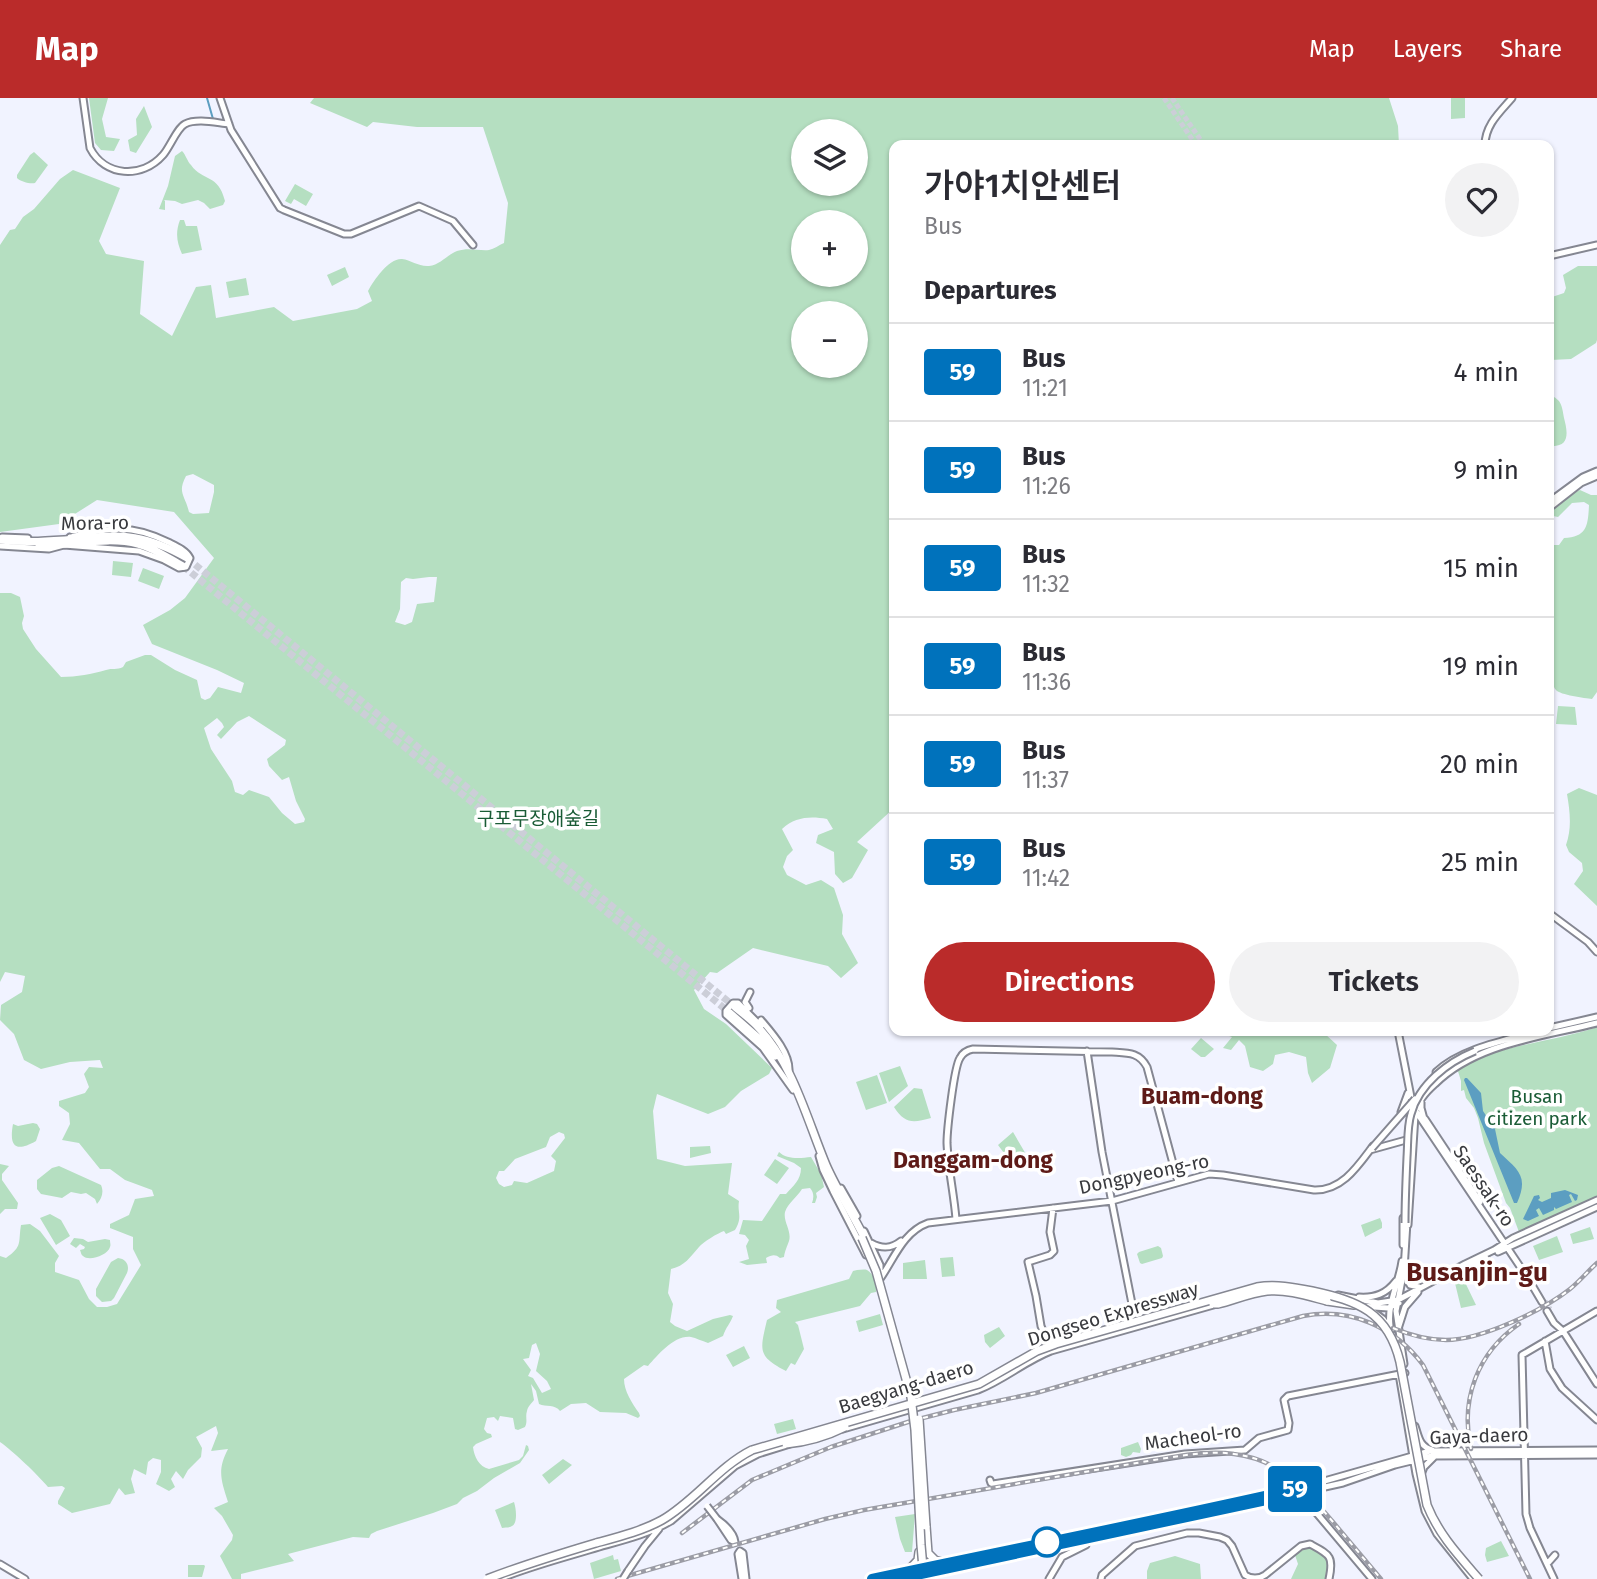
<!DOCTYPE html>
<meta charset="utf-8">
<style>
:root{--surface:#fff;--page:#f2f2f3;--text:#2b2b33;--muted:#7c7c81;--line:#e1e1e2;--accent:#ba2b2a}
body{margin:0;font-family:"Fira Sans","Noto Sans KR",sans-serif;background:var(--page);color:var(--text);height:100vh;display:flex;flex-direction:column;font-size:26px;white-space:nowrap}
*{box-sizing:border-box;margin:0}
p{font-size:23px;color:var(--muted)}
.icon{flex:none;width:38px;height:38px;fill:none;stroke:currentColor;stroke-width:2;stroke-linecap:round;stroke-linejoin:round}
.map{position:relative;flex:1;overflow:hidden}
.drawer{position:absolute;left:889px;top:42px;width:665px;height:896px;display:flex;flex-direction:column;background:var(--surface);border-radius:14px;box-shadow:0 2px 5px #0004}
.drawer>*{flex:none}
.badge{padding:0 14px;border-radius:5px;font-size:24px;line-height:46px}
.controls{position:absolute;left:791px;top:21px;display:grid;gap:14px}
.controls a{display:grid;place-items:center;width:77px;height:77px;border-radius:50%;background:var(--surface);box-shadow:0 2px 5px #0004;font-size:35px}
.map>.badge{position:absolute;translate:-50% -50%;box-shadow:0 0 0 4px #fff}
h2{padding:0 35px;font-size:26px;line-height:63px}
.round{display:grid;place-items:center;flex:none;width:74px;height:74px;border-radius:37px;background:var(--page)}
.headline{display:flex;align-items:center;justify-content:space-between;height:119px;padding:0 35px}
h1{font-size:33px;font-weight:600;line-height:52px}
.cta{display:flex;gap:14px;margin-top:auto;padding:14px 35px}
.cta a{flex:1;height:80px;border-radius:42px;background:var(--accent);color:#fff;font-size:28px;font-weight:600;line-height:80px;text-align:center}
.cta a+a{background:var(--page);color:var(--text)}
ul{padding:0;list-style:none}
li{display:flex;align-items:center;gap:21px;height:98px;padding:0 35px;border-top:2px solid var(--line)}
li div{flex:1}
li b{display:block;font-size:26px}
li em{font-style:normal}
li .badge{min-width:77px;font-weight:700;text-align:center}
header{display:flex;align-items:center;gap:42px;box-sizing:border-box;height:98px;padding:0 35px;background:var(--accent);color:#fff}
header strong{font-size:33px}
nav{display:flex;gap:38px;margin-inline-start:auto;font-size:24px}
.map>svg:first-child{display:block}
</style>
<header>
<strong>Map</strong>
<nav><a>Map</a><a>Layers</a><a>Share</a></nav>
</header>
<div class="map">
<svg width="1597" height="1481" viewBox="0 0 1597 1481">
<rect width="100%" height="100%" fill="#f1f3ff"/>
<path fill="#b5dfc1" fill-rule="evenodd" d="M89,0H108L102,21L106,39L120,41L114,53L101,52L95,45Z
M314,0H1389L1398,28L1399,47H894V710L857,744L868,752L852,780L843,785L835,776L834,754L816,745L818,737L833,731L827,721C810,718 795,719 782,731L793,752L787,758L783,769L787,777L806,787L821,782L834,790L843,817L842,836L858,865L841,880L828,868L753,850L717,875L710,874L694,892L704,911L726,926L772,970L769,976L741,993L725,1009L708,1016L657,996L653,1013L657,1061L685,1068L732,1065L728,1096L739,1103C737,1114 743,1119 735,1132L726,1136L724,1133C718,1135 703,1144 699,1149C690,1159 685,1168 671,1171L668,1195L673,1206L670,1224L675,1228L687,1233L713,1221L730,1217L733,1218C730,1226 726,1229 723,1238L708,1245C702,1243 696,1240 691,1239C674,1237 658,1257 648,1268L644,1267L624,1281C624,1293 632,1305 639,1315L640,1318L638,1320L626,1315L600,1314L586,1305L571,1306L560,1313C555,1306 546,1309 539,1306L536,1293L531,1286L534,1302C531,1306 528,1308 527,1313C525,1319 528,1323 525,1329L518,1332L515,1331L513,1320L500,1318L498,1323L494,1319L487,1320L484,1331L487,1335L491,1336L492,1339L476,1346L473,1349C474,1358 479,1369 489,1371L519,1362L523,1358L526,1347L528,1348L529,1352L520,1365L494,1380L477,1393L463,1400L457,1406L433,1415L377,1433L371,1436L369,1440L353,1439L288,1456L294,1463L241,1476V1481H232L220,1458L232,1442L233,1437L222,1418L214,1410L228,1404C221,1382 217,1372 228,1351L211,1353L218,1335L216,1328L196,1339L202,1350L201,1359L188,1372L183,1381L176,1373L171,1381L175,1389L169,1393L156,1386L161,1374V1362L153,1360L148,1364L146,1377L134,1371L131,1381L135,1395L125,1397L119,1390L110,1406L72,1415L58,1406V1403L65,1390L62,1388L48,1389C38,1377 13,1353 0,1344V1158L6,1160C23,1148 18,1145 21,1127L30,1126L40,1133L59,1158L55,1165V1174L79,1182L89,1201L97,1209H107L117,1206L141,1167L133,1151V1139L110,1130V1126L129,1117L135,1101L154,1098L152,1092L125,1082L110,1071H100L79,1045L62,1042L70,1026L69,1015L59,1008V1003L85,995L89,989L84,976L89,969L103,970L100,962L70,964L41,971L24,962L14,936L0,922L1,907L22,894L25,878L5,874L0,884V495H11L20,499L24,518L22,525L23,531L36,551L61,579C77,579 92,576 106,572C112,570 117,572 123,569L126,564L145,557H151L175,572L197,582L201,600L205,602L210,600L218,589L241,595L244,585L217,572L152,546L143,527L170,512L185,500L214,460L174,414L97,402L59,426L0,434V147L10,132L15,131L23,119L34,111L60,81L73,72L120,90L99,143L106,156L144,163L140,216L172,238L196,189L211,187L216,220L274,209L293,223L357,211L372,203L368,193C374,182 389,160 402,161C411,162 419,169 429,168C440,167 447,157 457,153C469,149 478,153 489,152C494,151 499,147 504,145L508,105L483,29H417L373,24L367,29L310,5ZM803,33H856V86H803ZM803,124H856V177H803ZM856,215V268H803V215ZM193,376L214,387V394L209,415L193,416L189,414C185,397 177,395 186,378ZM429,479H437L434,504L417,506L412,524L405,527L395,524L400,511L401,484L406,480L413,481ZM249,618L286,642L285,647L267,661L269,668L282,682L289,679L296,703L305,721L304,724L295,726L282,715L269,699L249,692L243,697L235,694L232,683L211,651L204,630L217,620L222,625L224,629L217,637L221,641L237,624ZM559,1034L564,1036L565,1040L551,1058L556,1063L554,1073L527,1085L514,1083L512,1087L504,1089L499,1086L496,1080L499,1073H504L515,1061L546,1049L550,1039ZM536,1245L540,1256L536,1273L547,1283L551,1291L542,1295L533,1280L528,1278L531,1272L523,1261L529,1260L532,1247Z
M1451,0H1465V20L1451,21Z
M144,8L152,29L136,55L130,53L128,42L137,37L136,21Z
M182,53C186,57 187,63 191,67C203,84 218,75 225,103L223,107L210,111L204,105L198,102L182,106L175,103L164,102L165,103V112L159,111L168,88L175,58Z
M34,54L48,67L35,85C30,86 21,84 17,80V77L30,57Z
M295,86L313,96L306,108L294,101L291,106L285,103Z
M180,122H184L186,128H197L202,152L182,156C177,145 175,135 180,122Z
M1578,168H1597V242L1596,245L1571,261L1551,262L1549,264V200L1564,195L1566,190L1563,177Z
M345,169L349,179L332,188L327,177Z
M246,180L249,197L229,200L226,184Z
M1549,297C1554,299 1555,299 1559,303C1562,307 1563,314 1564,320C1568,335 1570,350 1549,348Z
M1580,392L1591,397H1597V594L1592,601C1585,600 1560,597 1556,592C1544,580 1549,470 1549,447H1559L1564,440C1587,439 1588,428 1589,407L1584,404L1572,405L1558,419L1553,418L1551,412L1563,400Z
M113,463L133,465L131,479L112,477Z
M143,470L164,478L159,491L138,483Z
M1558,608L1575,609L1577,627L1556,626Z
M1579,690L1597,697V808L1574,786L1583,773L1582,765L1569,754L1566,747C1572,730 1570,714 1567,696Z
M1597,929V1100L1519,1134L1510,1110L1506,1105L1484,1045L1478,1020L1474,1010L1466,1000L1464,992L1461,993V983L1457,970C1501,946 1551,945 1597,929Z
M1215,933H1310L1324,935L1337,947L1330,970L1312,985L1308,975L1306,959L1289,954L1275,957L1273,966L1263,973L1250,969L1245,948L1239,942L1231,952L1223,950L1232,939Z
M1201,940L1214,951L1205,959H1201L1191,951Z
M900,968L908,988L889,1004L879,975Z
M877,977L887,1005L866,1012L856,984Z
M914,990L922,991L931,1020C913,1025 905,1026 894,1009Z
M33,1025L37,1026L40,1031L36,1043C15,1055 9,1048 13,1026L18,1028Z
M1013,1034L1027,1058L1014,1071L1003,1063L1007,1059L998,1047Z
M710,1048L711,1055L690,1060V1049Z
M779,1054C787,1062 801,1060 811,1059L821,1076L824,1089L816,1095L817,1099L815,1105H812C814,1100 814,1094 810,1090L802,1091C797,1099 788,1105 785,1114C783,1124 792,1133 789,1143C787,1149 785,1152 784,1159L780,1160C775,1156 772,1157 766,1160L767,1165L747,1167L739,1164L749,1161L746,1148L749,1142L745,1137L739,1136L743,1122L762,1123L780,1096H786C793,1088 801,1082 801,1070L794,1065L777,1058Z
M775,1061L789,1070L777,1086L764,1077Z
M0,1066L9,1068L2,1076V1082L18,1105L17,1111H5L0,1116Z
M59,1068L101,1087C104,1094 102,1100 97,1106L95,1101L86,1095L81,1096L71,1094L62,1100L41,1096L37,1091V1082L52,1070Z
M50,1116L61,1122L70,1138L56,1147L40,1120Z
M1380,1120L1382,1125V1130L1365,1139L1361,1127Z
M1590,1129L1594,1141L1573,1146L1570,1136Z
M1557,1138L1563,1154L1539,1162L1533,1148Z
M74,1140L83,1141L88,1144L105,1141L110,1142C110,1145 111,1147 110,1149C108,1157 89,1164 83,1158C81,1157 81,1154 80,1152L84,1151L85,1149L80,1146L76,1150L70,1146Z
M1158,1148L1161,1150L1163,1158L1162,1160L1142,1166L1140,1165L1137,1156L1139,1154Z
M953,1159L955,1178L942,1179L940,1160Z
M118,1160C126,1161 130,1167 127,1175L114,1200L111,1203L102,1204L96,1198V1191L111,1164Z
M925,1162L927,1181H903V1165Z
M857,1172C860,1172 864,1171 867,1172C874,1176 878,1187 876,1194L871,1195L860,1208L795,1224L798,1227L804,1251L795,1267L791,1265L786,1273C757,1258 760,1252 767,1222L781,1214L776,1210L777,1202L849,1181L853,1173Z
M1462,1178L1476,1207L1461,1210L1454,1181Z
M880,1216L883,1227L859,1234L856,1223Z
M999,1229L1005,1238L990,1250L985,1244L984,1237Z
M744,1248L750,1260L733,1269L726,1257Z
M793,1321L796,1331L777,1336L774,1326Z
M1138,1344L1141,1351L1140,1355L1133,1354L1131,1357L1126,1359L1121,1357V1350Z
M563,1361L572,1367L549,1386L542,1377Z
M514,1404C516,1410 518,1425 512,1428C509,1430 505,1429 502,1430L495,1412Z
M915,1416L912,1454H905L900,1441L895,1419Z
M1501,1443L1509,1458L1487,1464L1485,1457L1486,1450Z
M1309,1448L1323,1456L1329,1462L1326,1481H1291L1298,1466L1295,1457L1305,1449Z
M613,1457L614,1462L618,1461L621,1473L594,1481L590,1465Z
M1175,1458L1200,1466L1201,1481H1147V1473L1150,1465Z
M188,1467H204L205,1468L202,1479H188Z"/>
<path fill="#5c9ec1" d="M1465,980H1467L1481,995L1483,1013L1495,1031L1500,1055C1518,1072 1529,1078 1517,1105H1514L1464,982Z
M1565,1092L1578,1097L1577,1102L1575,1103L1571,1096L1569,1097L1572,1104L1556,1111L1554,1109V1112L1543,1117L1539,1110L1536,1112L1539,1118L1528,1123L1523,1121L1534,1098L1539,1097L1540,1100L1538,1102L1542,1104L1551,1100V1095Z"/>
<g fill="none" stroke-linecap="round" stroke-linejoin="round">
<path stroke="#5c9ec1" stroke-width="2" d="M207,0L213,21"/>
<path stroke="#ccced8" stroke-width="5" stroke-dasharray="5 2.5" stroke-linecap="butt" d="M1164,0L1196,47
M1172,0L1204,47
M1545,1203L1550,1211"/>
<path stroke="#ccced8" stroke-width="7" stroke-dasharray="7 3.5" stroke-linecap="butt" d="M187,460L735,909
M183,468L730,915"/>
<g stroke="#858792" stroke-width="9">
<path id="major" d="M83,0L90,50C105,79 142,81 163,57C170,49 177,30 185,26C197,20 217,25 229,26
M220,0L231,32L280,110L284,112L344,136H351L419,108L453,123L473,147
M1485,47C1485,27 1500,14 1512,0
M1549,158L1597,147
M1549,404L1583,379L1597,373
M1549,410L1581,385L1597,378
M2,439L28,440
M0,448L49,451L64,447L139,453L164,462L179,470L186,469L190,460C186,452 176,448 168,444C129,425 110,430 70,439
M1549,815L1588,844L1597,854
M749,910L745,904L750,894
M761,922C772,935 790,955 789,973
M761,928L738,905H733L726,913V917L763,950L793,992
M1549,930L1597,919
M1398,933L1413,1009L1529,1182L1542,1204
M1087,953L1102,1054L1136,1226
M1436,974C1461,950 1507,942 1540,933
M1421,1004V1010L1424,1021
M1401,1014L1408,995
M1425,1021L1480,1104
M1370,1052L1406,1042
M819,1058L823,1072L833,1093L866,1157
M841,1090L857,1118
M1403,1120V1147
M956,1121C954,1096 948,1070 947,1045C947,1032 954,969 960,960C963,954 968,952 973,951L1112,954C1128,955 1139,954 1147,969L1178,1084
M1408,1127L1415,1017C1417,1004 1425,995 1435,986C1476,945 1543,939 1597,925
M864,1133L880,1167V1180
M871,1145C882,1151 891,1151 901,1143
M1498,1154L1597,1109
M1405,1176L1410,1187L1419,1189
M1454,1176L1486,1160
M880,1181C894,1161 903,1134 928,1125L1112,1103L1209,1076L1223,1077L1314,1092C1342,1093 1358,1068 1373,1048
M1338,1197L1378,1205L1398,1202L1465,1166L1494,1152L1513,1140L1597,1102
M1359,1199C1375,1200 1386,1196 1396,1183
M1361,1208L1388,1210L1399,1205
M1372,1213L1383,1221L1391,1232
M1547,1213L1554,1225L1563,1233L1597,1286
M1390,1228C1387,1205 1399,1185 1402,1163
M1398,1231L1405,1209L1418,1194
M1545,1243L1550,1271L1562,1290L1597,1322
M1044,1249L1048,1245L1041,1228L1036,1198L1028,1164L1050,1157L1054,1153L1050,1134L1053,1110
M1404,1266L1396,1213L1404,1172L1407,1124
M1399,1276L1416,1376L1425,1413L1437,1436L1473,1481
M1415,1328C1419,1339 1419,1348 1432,1352
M843,1331L978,1292C1004,1282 1025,1263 1051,1253L1217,1206
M1422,1374L1424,1369L1434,1359
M990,1382L991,1385L993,1386L1185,1356L1245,1352L1259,1340L1288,1332L1289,1325L1284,1302L1288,1298L1405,1275
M1298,1393L1372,1481
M717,1421C724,1426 734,1435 735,1444L731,1442Z
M0,1466L25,1481
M1547,1466L1555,1457
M628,1473L645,1448L659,1431
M499,1481C531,1468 566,1459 599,1449C624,1442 649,1436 671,1423L735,1368L758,1356L790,1346
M742,1481L738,1456L740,1453L743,1455L746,1481
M872,1481L1030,1447L1093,1436L1296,1391L1430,1353L1597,1352
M897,1481L1031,1452L1141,1430L1343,1385L1395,1367L1432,1358L1597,1357
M1049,1481L1062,1459L1086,1447L1088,1440
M1101,1481L1102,1477L1135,1448L1187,1435H1199L1220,1439L1227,1442L1232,1448L1245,1477C1251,1481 1259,1481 1265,1477L1301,1448L1310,1446C1330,1457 1334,1458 1329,1481
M1554,1481L1530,1430L1526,1416L1522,1257L1597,1213"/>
</g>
<g stroke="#858792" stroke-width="10">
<path id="highway" d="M0,442C25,445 51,443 76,441C97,439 116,436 136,440C154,443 171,451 187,460
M39,447C71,448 107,438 138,446C154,450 168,460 183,468
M735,909C742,915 749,920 756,927C793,965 806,1019 826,1067C837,1092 852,1115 864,1139
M730,915L764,945L775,958
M1327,1203L1354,1207
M926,1428L928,1455L935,1462L947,1465
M907,1474L918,1462L919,1454"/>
</g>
<use href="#major" stroke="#fff" stroke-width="5"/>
<use href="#highway" stroke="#fff" stroke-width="7"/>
<g stroke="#9b9ca5" stroke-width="4.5">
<path id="rail" d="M1393,1230C1410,1237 1427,1242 1446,1242C1481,1242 1542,1213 1570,1191C1580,1183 1588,1173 1597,1165
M1471,1351C1460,1302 1477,1255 1519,1226
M682,1435L752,1382L831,1349L911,1323L954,1312L1036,1295L1303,1218C1350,1209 1395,1229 1423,1267L1530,1481
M617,1481L825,1421L864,1412L1154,1362C1181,1358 1208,1352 1234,1356C1281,1362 1304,1390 1333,1424C1349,1443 1365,1462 1381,1481"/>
</g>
<use href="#rail" stroke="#fff" stroke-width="2" stroke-dasharray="5" stroke-linecap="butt"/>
<g stroke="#858792" stroke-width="9" stroke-linecap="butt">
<path id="major-bridge" d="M1372,1050L1415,1001
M1405,1125C1405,1103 1406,1081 1407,1059C1408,1045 1407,1029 1411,1016C1419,986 1448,964 1475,953
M707,1408L717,1421
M623,1481L628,1473"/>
</g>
<g stroke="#858792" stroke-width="10" stroke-linecap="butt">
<path id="highway-bridge" d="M862,1140L876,1173L911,1299L915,1332L921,1447L924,1481
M1213,1206H1218C1234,1202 1250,1195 1267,1193C1287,1191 1308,1198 1327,1203
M919,1321L926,1428
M786,1346C806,1344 827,1338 845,1329
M487,1481C523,1467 559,1456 596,1445C618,1439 642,1433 662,1422C695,1403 718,1369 752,1352L979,1286L1037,1253L1056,1246L1257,1189C1276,1186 1293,1189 1312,1193C1358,1203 1388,1214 1400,1264L1427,1407C1439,1437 1459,1458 1479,1481"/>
</g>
<use href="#major-bridge" stroke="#fff" stroke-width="5"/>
<use href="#highway-bridge" stroke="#fff" stroke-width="7"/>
</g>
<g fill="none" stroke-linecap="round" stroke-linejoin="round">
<g stroke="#fff" stroke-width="16">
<path id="line" d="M872,1481C1013,1451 1155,1423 1296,1391L1306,1402L1294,1397L1285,1398C1156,1426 1027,1454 898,1481"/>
</g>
<use href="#line" stroke="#0072bc" stroke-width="10"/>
</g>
<circle fill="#fff" stroke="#0072bc" stroke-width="3.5" cx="1047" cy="1444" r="14"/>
<g text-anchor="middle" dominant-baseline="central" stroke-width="7" stroke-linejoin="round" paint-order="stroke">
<g font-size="19" fill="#393a3e" stroke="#fff">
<text transform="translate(95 425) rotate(-1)">Mora-ro</text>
<text transform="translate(1144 1076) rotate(-12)">Dongpyeong-ro</text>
<text transform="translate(1484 1088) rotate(56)">Saessak-ro</text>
<text transform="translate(1113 1216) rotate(-17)">Dongseo Expressway</text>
<text transform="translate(906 1289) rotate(-17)">Baegyang-daero</text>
<text transform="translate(1479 1338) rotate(-2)">Gaya-daero</text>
<text transform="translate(1193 1339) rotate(-8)">Macheol-ro</text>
</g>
<g font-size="19" fill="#1a5c36" stroke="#fff">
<text x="538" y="720">구포무장애숲길</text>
<text x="1537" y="998">Busan<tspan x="1537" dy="22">citizen park</tspan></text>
</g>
<g font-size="23" font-weight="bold" fill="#5e1a17" stroke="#fff">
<text x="1202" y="998">Buam-dong</text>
<text x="973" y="1062">Danggam-dong</text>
</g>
<g font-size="26" font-weight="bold" fill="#5e1a17" stroke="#fff">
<text x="1477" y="1174">Busanjin-gu</text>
</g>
</g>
</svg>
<div class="controls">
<a><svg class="icon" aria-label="layers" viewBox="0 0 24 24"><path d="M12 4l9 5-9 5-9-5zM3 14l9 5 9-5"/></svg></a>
<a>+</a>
<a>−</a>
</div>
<b class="badge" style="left:1295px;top:1391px;background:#0072bc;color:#fff">59</b>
<section class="drawer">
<div class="headline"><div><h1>가야1치안센터</h1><p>Bus</p></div><a class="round"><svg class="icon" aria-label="heart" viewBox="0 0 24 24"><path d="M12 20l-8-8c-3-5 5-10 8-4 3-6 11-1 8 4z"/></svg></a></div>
<h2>Departures</h2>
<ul>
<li><span class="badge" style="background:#0072bc;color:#fff">59</span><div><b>Bus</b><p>11:21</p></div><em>4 min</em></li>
<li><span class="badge" style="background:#0072bc;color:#fff">59</span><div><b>Bus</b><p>11:26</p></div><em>9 min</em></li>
<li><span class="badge" style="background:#0072bc;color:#fff">59</span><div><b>Bus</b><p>11:32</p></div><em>15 min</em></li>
<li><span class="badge" style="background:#0072bc;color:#fff">59</span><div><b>Bus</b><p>11:36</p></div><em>19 min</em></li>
<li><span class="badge" style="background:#0072bc;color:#fff">59</span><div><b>Bus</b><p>11:37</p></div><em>20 min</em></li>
<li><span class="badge" style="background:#0072bc;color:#fff">59</span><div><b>Bus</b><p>11:42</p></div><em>25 min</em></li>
</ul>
<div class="cta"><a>Directions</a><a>Tickets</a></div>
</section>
</div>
